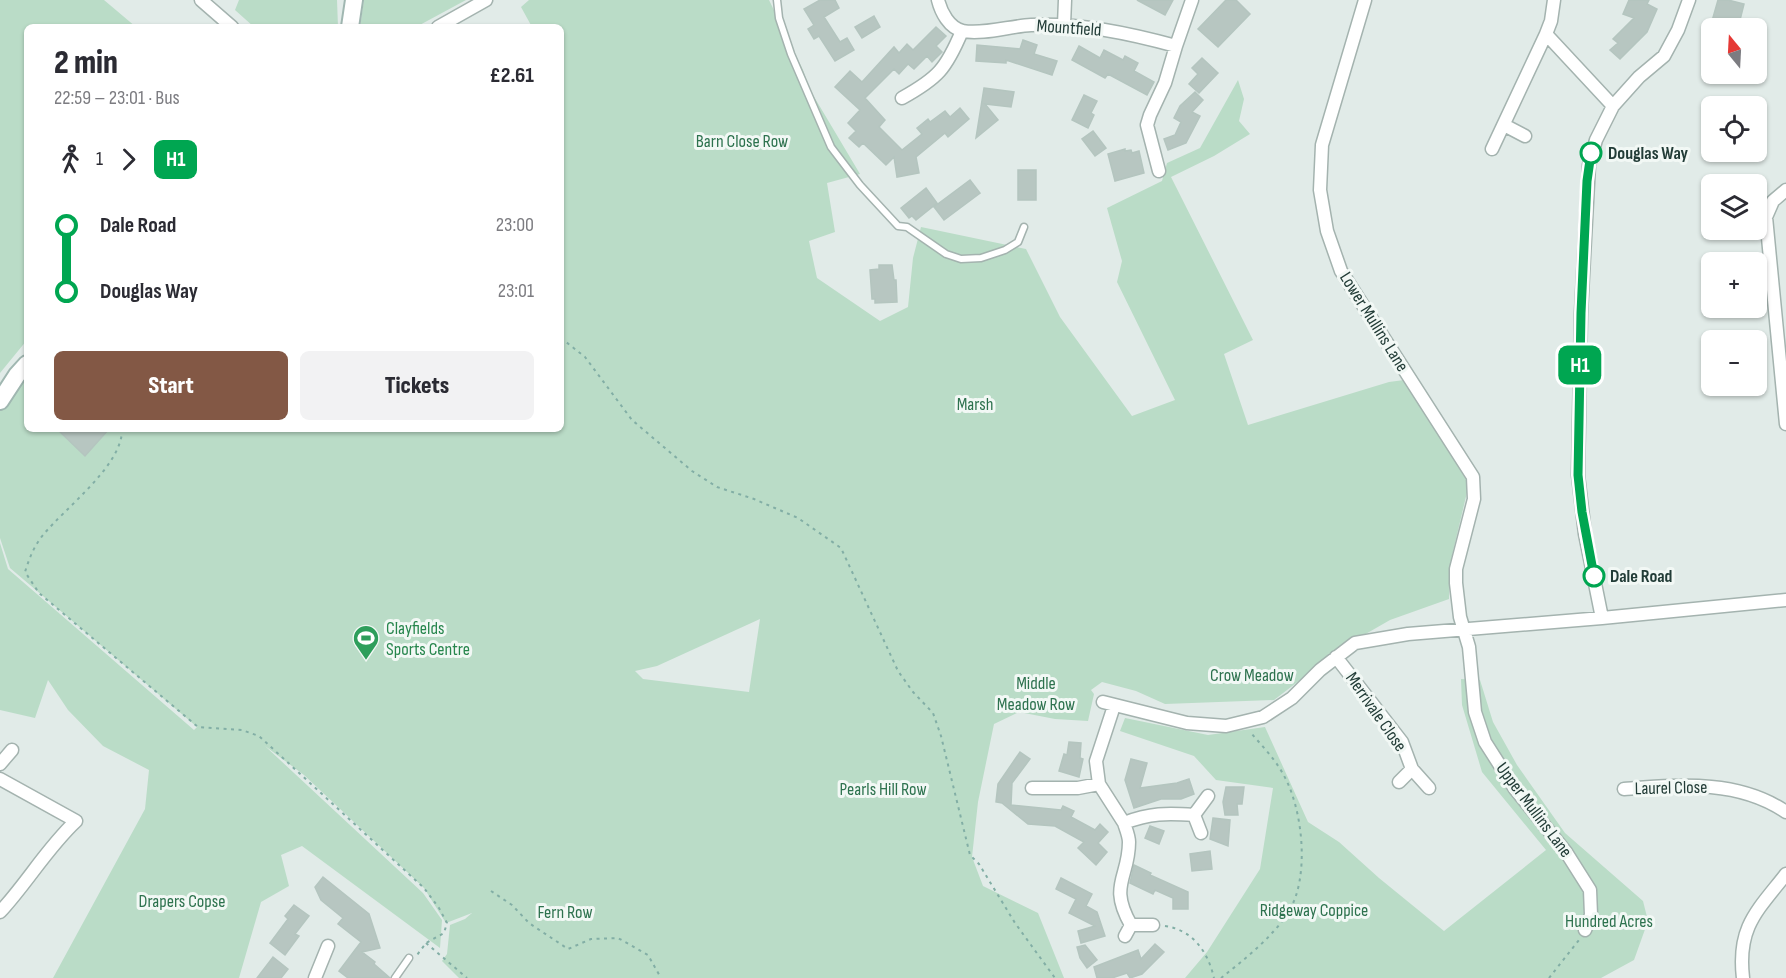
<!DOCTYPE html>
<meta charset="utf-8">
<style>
:root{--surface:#fff;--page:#f2f2f3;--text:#2b2b33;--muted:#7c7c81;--accent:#835845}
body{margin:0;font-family:"Sofia Sans Condensed",sans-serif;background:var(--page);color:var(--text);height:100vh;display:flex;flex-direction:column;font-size:22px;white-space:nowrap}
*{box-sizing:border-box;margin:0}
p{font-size:20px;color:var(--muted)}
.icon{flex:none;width:33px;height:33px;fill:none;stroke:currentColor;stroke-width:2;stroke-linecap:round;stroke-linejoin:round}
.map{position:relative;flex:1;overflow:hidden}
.drawer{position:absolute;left:24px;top:24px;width:540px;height:408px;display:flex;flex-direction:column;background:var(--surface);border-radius:9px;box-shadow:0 2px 4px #0004}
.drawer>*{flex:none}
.badge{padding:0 12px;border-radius:9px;font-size:21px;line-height:39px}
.needle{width:39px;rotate:342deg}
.buttons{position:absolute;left:1701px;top:18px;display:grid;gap:12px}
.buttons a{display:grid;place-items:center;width:66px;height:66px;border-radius:9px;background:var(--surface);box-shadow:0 2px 4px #0004;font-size:30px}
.map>.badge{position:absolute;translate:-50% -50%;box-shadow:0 0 0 3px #fff}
.legs{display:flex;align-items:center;gap:9px;height:66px;padding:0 30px;font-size:20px}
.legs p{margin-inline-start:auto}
.summary{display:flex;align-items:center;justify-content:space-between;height:102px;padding:0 30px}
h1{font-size:33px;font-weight:800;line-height:45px}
.cta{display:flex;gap:12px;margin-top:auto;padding:12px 30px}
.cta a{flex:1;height:69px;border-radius:9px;background:var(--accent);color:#fff;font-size:24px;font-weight:800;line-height:69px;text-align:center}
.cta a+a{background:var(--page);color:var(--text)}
ul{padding:0 30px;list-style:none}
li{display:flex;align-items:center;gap:21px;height:66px;font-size:22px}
li i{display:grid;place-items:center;width:9px;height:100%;margin:0 8px;background:currentColor}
li i::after{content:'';width:15px;height:15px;margin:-8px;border:4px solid;border-radius:50%;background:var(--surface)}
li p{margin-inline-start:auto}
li:first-child i{background:linear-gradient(#0000 50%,currentColor 0)}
li:last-child i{background:linear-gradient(currentColor 50%,#0000 0)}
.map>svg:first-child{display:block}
</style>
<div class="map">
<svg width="1786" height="978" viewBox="0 0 1786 978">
<rect width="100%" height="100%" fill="#e1ebe8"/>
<path fill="#badcc7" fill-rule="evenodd" d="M0,0H104L136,27H27V340L0,373Z
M239,0H337L338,27H254L235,10Z
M364,0H466L416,27H360Z
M529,0H769L803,70L810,90L860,174L827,183L835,232L809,241L817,278L880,321L908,307L913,258L921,227L1026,249L1060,317L1132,416L1175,400L1117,282L1122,261L1107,208L1162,181L1167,163L1200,148L1238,80L1244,99L1239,121L1250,134L1214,156L1171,177L1253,340L1224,354L1248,425L1389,382L1404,380L1469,484L1450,564L1449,599L1390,620L1343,647L1274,700L1165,704L1136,691L1102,682L1091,690L1094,694L1088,721L1055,719L1019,712L994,724L978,802L972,857L983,886L1038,913L1064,978H459L442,961L447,954L450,925L465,919L472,913L446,923L424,888L304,775L265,746L423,893L442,920L440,948L302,846L281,855L289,886L261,902L239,978H53L145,809L149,770L103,746L68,710L48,680L35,718L0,710V543L8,569L194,730L197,727L10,568L0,538V408L27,371V429H561V27H532L521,7ZM760,619L749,692L643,679L635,671L657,666Z
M1461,679L1480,680L1493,722L1517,765L1565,833L1643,901L1648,921L1634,960L1601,978H1185L1207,952L1260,869L1273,788L1216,780L1194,756L1120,731L1125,718L1208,735L1265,727L1308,822L1339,842L1379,878L1444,931L1546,850L1482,772L1462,705Z"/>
<path fill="#b7c6c1" stroke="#b4c5bf" stroke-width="1.5" d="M820,0H835L839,8L824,17L840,42L847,38L854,50L835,61L819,36L814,39L808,29L814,25L804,9Z
M1137,0H1173L1165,15Z
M1226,0H1236L1250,14L1218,47L1198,29Z
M1629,0H1649L1647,4L1657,9L1647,32L1620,59L1610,50L1618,43L1613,39L1634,18L1623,14Z
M1718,0H1728L1744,4L1738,28H1710Z
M874,16L880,27L862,38L855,27Z
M936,27L946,36L936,46L942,52L932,62L927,56L914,69L908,64L899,74L894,69L865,98L885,120L879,127L902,150L922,134L917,128L928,119L930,122L945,111L950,117L960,108L969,119L948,137L945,133L916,157L919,173L897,177L894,157L886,165L863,143L859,147L849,138L856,131L848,123L860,110L835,87L850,71L862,82L894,47L899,53L907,44L913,50Z
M1023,40L1037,45L1034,54L1057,61L1052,75L1006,60V63L976,61L977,45L1020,49Z
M1079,46L1100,58L1104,50L1123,60L1125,56L1138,63L1134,71L1154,82L1147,95L1108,74L1105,78L1072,60Z
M1202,58L1218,73L1199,93L1189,84L1198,74L1192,68Z
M984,88L1014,92L1011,107L985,104L998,120L976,138Z
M1195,92L1203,100L1192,112L1200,116L1186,143L1168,150L1164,139L1175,135L1181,122L1174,118L1180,106Z
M1084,95L1097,101L1091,113L1094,115L1088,128L1072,120Z
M1093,131L1106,148L1095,156L1082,139Z
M1125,149V151L1131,150L1132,153L1139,151L1144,173L1115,181L1108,154Z
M1018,170H1036V200H1018Z
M970,180L980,193L944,220L934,207Z
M926,188L937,203L916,220L912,216L909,218L901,208Z
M879,265H892L894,280H896L897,302L875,303V299H872L870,270L879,269Z
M57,429H109L85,456Z
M1069,742L1081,743L1080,758L1083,759L1079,777L1059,771L1064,754L1067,755Z
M1020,752L1030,759L1012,783L1011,805L1061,810L1063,806L1074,811L1071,817L1095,830L1100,824L1108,832L1098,843L1107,852L1096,865L1078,848L1084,842L1055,826L1028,824L1002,803L996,802L998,784Z
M1131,759L1147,763L1140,788L1177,783L1189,779L1194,794L1181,799H1161L1134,808L1125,780Z
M1226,787H1244L1242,804H1237L1238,815H1225L1223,802Z
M1213,818L1230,820L1228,846L1210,839Z
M1150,826L1164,831L1159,844L1145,838Z
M1210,851L1212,869L1192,871L1190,854Z
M1134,865L1151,873L1150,875L1188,892V909H1173V898L1155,890L1153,894L1130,883Z
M323,877L369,914L380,948L362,952L375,962L374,964L390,978H348L339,971L361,942L338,924L343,918L321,900L315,887Z
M1061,878L1092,894L1086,906L1097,912L1105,936L1081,943L1078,931L1095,926L1069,913L1076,899L1056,889Z
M294,905L309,916L295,934L299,936L285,955L270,943L288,919L285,916Z
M1155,944L1164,952L1142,974L1130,978L1127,973L1112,978H1097L1094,967L1138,950L1141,959Z
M1085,945L1097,960L1087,968L1080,958L1077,947Z
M273,957L288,969L281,978H257Z"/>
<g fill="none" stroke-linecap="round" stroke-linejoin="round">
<g stroke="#a4b3af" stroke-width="9">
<path id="lane" d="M777,0L779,18L791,54L831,147L860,185L898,226L907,227L946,254L961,259L981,258L1005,250L1018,242L1024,227
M395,978L409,958"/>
</g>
<g stroke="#a4b3af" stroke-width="15">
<path id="street" d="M201,0L232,27
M938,0C941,12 949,28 963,31C982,35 1011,26 1031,25C1081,23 1128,33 1176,46L1192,0
M1365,0L1322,145L1320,190L1327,231L1341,271L1473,477L1474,499L1456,569V583L1460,617L1469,647L1475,712L1485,742L1515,789L1566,852L1590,890L1591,915L1585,930
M1554,0L1551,21L1546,34L1613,106
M1064,25L1065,0
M438,27L486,0
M902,98C938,78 946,69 962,31
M1504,125L1525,136
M1492,149L1546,34
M1159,171L1147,125L1150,115L1165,83L1176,46
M1786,190L1773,201L1766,217L1786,424
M1602,618L1585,534L1578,475L1581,313L1589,165L1596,140L1613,106L1639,77L1664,56L1678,30L1689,0
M1336,657L1402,742L1412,769L1429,788
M1103,702L1187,723L1226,726L1263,717L1292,698L1320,670L1355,643L1408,634L1602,618L1786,600
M1114,706L1096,761L1099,784L1124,823C1150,813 1167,813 1194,815L1201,833
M0,764L12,750
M0,779L76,821C47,848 27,883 0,912
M1399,782L1412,769
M1032,788H1078L1099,784
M1624,789C1679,785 1738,779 1786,812
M1194,815L1208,796
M1124,823C1126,829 1129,836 1129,842C1129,878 1108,885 1131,925L1125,936
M1131,925H1153
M315,978L328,946
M1743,978C1737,927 1757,911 1786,874"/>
</g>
<g stroke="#a0b7b1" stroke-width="20">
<path id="secondary" d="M350,27L354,0
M0,401L17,375L27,364"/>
</g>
<path stroke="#82aea5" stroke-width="2" stroke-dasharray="3 4.5" stroke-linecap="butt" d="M561,338L585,357L632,420L692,471L717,487L754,499L798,518L841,548L898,671L913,692L933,713L941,736L970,855L979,864L1015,923L1055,978
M122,429C123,465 65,508 43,535C34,546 29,559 25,572L39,593L198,727L242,730L259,736L424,888L439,908L447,923L444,933L426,943L417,955
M491,891L512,905L529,923L568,949L591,939L618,938L648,955L661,978
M1165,926C1193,930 1208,952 1214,978
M426,943L467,978
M1221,978C1245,959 1273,937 1289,911C1310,877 1303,808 1283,774C1275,759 1263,747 1252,734
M1549,978L1579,940"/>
<use href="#lane" stroke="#fff" stroke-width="6"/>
<use href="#street" stroke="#fff" stroke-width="12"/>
<use href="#secondary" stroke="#fff" stroke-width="16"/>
</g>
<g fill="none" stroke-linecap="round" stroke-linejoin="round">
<g stroke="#fff" stroke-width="14">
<path id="line-1" d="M1591,153L1587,181L1581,313L1578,475L1582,512L1594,576"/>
</g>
<use href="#line-1" stroke="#00a651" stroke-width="9"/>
</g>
<defs>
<g id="stadium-pin" transform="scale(1.35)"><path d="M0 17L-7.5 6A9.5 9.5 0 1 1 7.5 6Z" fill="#2e9e5b" stroke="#f2f8f5"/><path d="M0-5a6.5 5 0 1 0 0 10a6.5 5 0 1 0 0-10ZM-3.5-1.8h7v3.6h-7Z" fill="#fff"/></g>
</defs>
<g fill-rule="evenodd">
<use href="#stadium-pin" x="366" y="638"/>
</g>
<g fill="#fff" stroke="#00a651" stroke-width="3">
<circle cx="1591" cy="153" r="10"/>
<circle cx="1594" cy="576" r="10"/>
</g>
<g text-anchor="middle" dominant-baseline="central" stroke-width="6" stroke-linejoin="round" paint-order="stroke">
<g font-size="18" fill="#223c37" stroke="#f2f8f5">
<text transform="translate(1069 28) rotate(4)">Mountfield</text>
<text transform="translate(1374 322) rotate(58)">Lower Mullins Lane</text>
<text transform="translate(1376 712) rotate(55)">Merrivale Close</text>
<text transform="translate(1671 788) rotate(-1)">Laurel Close</text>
<text transform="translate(1534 810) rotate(53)">Upper Mullins Lane</text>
</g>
<g font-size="18" fill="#2d724e" stroke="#f2f8f5">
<text x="742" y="141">Barn Close Row</text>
<text x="975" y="404">Marsh</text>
<text x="1252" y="675">Crow Meadow</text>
<text x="1036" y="683">Middle<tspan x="1036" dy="21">Meadow Row</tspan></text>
<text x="883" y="789">Pearls Hill Row</text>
<text x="182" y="901">Drapers Copse</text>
<text x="1314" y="910">Ridgeway Coppice</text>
<text x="565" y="912">Fern Row</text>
<text x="1609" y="921">Hundred Acres</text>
</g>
<g font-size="18" font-weight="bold" fill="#223c37" stroke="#f2f8f5" text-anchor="start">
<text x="1608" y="153">Douglas Way</text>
<text x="1610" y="576">Dale Road</text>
</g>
<g font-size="18" fill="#27864d" stroke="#f2f8f5" text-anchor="start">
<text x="386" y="628">Clayfields<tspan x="386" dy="21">Sports Centre</tspan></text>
</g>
</g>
</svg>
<div class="buttons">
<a><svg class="needle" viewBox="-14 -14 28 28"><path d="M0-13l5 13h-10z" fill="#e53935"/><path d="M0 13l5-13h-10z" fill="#7c7c81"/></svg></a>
<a><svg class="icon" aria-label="locate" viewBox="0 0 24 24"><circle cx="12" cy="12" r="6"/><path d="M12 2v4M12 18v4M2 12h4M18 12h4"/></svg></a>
<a><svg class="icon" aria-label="layers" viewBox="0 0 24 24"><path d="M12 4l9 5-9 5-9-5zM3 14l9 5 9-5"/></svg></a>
<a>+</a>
<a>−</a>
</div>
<b class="badge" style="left:1580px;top:365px;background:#00a651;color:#fff">H1</b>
<section class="drawer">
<div class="summary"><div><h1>2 min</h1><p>22:59 – 23:01 · Bus</p></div><b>£2.61</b></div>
<div class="legs"><svg class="icon" aria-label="walk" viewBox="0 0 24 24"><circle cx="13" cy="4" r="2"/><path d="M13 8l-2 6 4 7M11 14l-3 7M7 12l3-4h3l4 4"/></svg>1<svg class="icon" aria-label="forward" viewBox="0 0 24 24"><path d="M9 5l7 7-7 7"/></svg><b class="badge" style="background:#00a651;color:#fff">H1</b></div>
<ul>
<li><i style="color:#00a651"></i><b>Dale Road</b><p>23:00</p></li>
<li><i style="color:#00a651"></i><b>Douglas Way</b><p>23:01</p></li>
</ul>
<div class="cta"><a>Start</a><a>Tickets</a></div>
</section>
</div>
